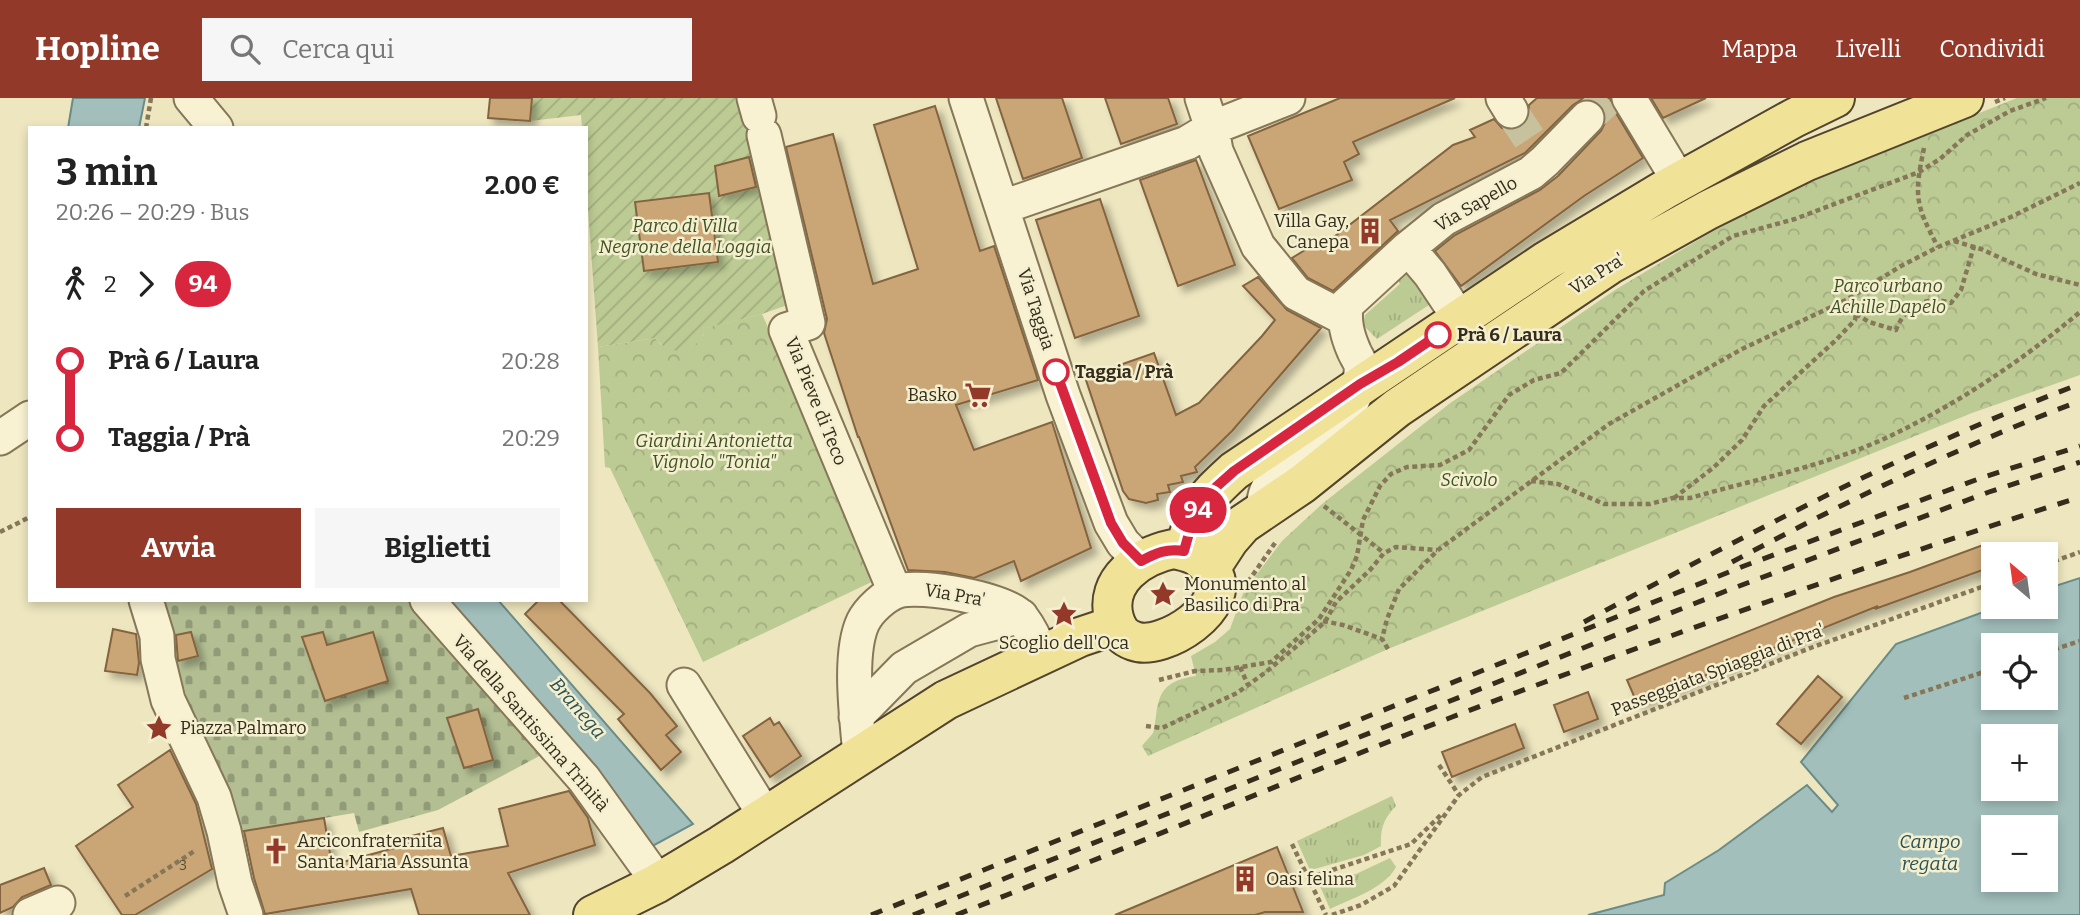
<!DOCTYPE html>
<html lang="it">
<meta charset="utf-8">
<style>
:root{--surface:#fff;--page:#f6f6f6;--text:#222;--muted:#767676;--accent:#93392a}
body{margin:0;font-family:Bitter,serif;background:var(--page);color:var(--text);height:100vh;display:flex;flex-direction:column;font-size:26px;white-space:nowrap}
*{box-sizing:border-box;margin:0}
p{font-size:23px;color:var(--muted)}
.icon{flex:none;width:38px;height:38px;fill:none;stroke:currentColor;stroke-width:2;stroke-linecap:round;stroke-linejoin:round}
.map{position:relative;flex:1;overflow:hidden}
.panel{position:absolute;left:28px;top:28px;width:560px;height:476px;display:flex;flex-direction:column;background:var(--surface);border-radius:0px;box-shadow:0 4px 10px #0003}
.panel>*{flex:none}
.badge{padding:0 14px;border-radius:23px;font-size:24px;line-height:46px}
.needle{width:46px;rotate:331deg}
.fabs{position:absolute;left:1981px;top:444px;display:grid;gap:14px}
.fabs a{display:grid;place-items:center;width:77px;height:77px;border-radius:0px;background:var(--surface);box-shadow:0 4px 10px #0003;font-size:35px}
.map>.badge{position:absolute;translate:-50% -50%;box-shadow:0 0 0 4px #fff}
.legs{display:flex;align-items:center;gap:10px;height:77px;padding:0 28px;font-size:23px}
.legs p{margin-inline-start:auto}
.headline{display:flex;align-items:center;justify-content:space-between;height:119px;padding:0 28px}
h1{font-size:38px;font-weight:700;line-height:52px}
.button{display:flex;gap:14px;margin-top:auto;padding:14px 28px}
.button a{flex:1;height:80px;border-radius:0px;background:var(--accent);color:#fff;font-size:28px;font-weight:700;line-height:80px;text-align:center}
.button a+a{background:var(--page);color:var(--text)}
ul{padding:0 28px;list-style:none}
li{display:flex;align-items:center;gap:24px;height:77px;font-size:26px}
li i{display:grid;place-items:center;width:10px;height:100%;margin:0 9px;background:currentColor}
li i::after{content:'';width:18px;height:18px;margin:-9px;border:5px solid;border-radius:50%;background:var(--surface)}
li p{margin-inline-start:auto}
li:first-child i{background:linear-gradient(#0000 50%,currentColor 0)}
li:last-child i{background:linear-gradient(currentColor 50%,#0000 0)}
header{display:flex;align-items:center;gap:42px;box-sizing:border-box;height:98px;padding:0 35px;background:var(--accent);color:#fff}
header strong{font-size:33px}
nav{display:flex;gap:38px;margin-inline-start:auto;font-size:24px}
.search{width:490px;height:63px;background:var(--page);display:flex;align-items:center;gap:18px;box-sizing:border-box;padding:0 24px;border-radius:0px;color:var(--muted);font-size:26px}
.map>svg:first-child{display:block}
</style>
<header>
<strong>Hopline</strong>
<div class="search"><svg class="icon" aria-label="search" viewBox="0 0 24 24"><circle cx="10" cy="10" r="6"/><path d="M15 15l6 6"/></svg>Cerca qui</div>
<nav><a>Mappa</a><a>Livelli</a><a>Condividi</a></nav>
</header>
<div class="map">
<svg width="2080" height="817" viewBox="0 0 2080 817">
<defs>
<pattern id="grass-tufts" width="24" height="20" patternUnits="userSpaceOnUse" patternTransform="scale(1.75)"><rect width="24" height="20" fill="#bcca94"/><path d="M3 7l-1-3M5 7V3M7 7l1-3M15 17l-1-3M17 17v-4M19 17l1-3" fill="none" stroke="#a2ae7f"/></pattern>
<pattern id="cemetery-stones" width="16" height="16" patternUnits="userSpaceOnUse" patternTransform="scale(1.75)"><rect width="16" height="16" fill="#b3bf93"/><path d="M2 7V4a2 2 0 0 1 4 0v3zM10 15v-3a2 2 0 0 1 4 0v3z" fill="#929b77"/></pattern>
<pattern id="park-crowns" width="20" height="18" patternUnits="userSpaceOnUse" patternTransform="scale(1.75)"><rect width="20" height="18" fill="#bcca94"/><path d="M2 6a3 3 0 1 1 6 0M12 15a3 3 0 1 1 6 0" fill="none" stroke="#a2ae7f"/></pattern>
<pattern id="garden-furrows" width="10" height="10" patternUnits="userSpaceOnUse" patternTransform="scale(1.75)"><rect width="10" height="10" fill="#bcca94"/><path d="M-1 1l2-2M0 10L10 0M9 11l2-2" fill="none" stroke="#a2ae7f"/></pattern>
<filter id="shadow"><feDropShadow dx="6" dy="6" stdDeviation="3.5" flood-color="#0004"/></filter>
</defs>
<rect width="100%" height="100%" fill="#ede6bf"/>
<path fill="url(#grass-tufts)" d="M1405,166L1435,203L1377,241L1363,227L1365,217L1400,186L1396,176Z
M1392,698L1396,708C1384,720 1380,731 1381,748L1364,757L1311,772L1309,770L1297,743Z
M1390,760L1396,769C1384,791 1352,800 1330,811L1319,786L1340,777L1356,776Z"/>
<path fill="url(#cemetery-stones)" d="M157,502H412L545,655L438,712L359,734L354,715L229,736Z"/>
<path fill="url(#park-crowns)" d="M2017,0H2080V277L1972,315L1388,551L1148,658L1142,648C1145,644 1150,639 1153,635C1155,630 1155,623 1156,618C1159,590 1169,582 1196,578L1191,558L1215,544L1230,531L1244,493L1282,443L1322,406L1449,306L1615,192L1718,130L1850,61H1864Z
M762,216L880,480L703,564L610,370L605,369L598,249L655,240L661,247L703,238L705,230Z"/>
<path fill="url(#garden-furrows)" d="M532,0H749L796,204L762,216L706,230C698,255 672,261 655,240L598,249L586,84V30H582L581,17L530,23Z"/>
<path fill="#a2bfbb" stroke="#6a8c89" stroke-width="2" fill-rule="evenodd" d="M73,0H145L139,30H68Z
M2080,480V817H1588L1664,797L1665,785L1719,752L1807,687L1832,714L1838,707L1801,664L1896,546L1997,509H2046V491ZM1993,548H2046V600H1993ZM1993,639H2046V691H1993ZM1993,730H2046V782H1993Z
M437,502H498L693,726L647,751Z"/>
<path fill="#caa676" stroke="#83643f" stroke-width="2" filter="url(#shadow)" d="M490,0H532L530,23L488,20Z
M996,0H1062L1082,60L1023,81Z
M1105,0H1168L1177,26L1121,46Z
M1340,0H1455L1353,44L1359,56L1344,64L1352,82L1279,111L1248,38Z
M1537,0H1610L1613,10L1643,60L1584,98L1461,188L1435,153L1455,137L1540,92L1558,78L1601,33L1605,25L1606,15L1600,6L1591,1L1581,2L1573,7L1525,55L1390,122L1398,133L1333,193L1308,180L1292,160L1323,141L1326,145L1453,47L1475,39L1470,32L1494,21L1502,30L1512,32L1522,29L1528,22L1529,7Z
M1651,0H1706L1663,20Z
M935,8L980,153L994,148L1038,282L956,307L974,352L1052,324L1091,450L1021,483L1014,463L974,480L945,474L908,472L859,339H858L824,235L827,221L786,49L833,36L873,186L918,171L874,27Z
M749,59L756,89L719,98L715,68Z
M1196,62L1235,167L1178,188L1140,82Z
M709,95L718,164L644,173L635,104Z
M1100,101L1139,218L1075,240L1036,122Z
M1258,179L1287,212L1321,230L1232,333L1195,369L1197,374L1181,378L1183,384L1168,387L1170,394L1157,396L1158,402L1146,405L1129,401L1123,393L1085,279L1154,255L1176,317L1199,305L1262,238L1275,222L1243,188Z
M1983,447L1991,469L1875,511L1878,508L1637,605L1627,582L1834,499L1910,474Z
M539,502H559L650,595L677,628L666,637L681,654L661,672L618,621L624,616L525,516Z
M113,531L136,536L139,565L137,577L105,573Z
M191,534L198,558L178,563L176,537Z
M323,534L327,547L373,534L388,583L325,603L302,539Z
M1818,578L1842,599L1801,646L1777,626Z
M1588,594L1598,621L1564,634L1554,607Z
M478,611L493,662L464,670L447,620Z
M770,620L774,627L779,624L801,658L770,679L743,638Z
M1515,626L1524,650L1452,679L1442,654Z
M170,652L196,706L212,771L135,817H122L76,748L133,709L118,687Z
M569,693L588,720L595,747L508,775L530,817H419L411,791L265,816L254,780L244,733L324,720L332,767L398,749L396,742L443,730L451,758L508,748L499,711Z
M1277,749L1303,814H1265L1255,817H1115Z
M44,770L51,787L22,799L13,809L0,815V787Z"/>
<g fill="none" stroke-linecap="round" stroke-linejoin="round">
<path stroke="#c8c19e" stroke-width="33" stroke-dasharray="33 17" stroke-linecap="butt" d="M1511,13L1537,52
M1587,20L1608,1"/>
<g stroke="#857758" stroke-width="37">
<path id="minor" d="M191,0L216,30
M754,0L759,18
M966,0L1063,297L1111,425L1123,445L1141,463
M1202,0L1212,30L1216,53L1258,148L1296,195L1344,220
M1503,0L1511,13
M1629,0L1679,83
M764,37L808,225L786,232L895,494
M1003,109L1187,45L1212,30L1288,0
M1408,150L1430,176L1460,221
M0,340L30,320
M1264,412C1260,370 1317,356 1339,328C1348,315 1363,283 1361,268C1360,263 1356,258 1354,253C1347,237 1344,224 1346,207L1408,150L1444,121L1531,75L1545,63L1587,20
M146,502L157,538L158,561L168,602L214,699L224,733L235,785L246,817
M427,502L584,681L648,770L656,786
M684,587L766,719
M856,619L904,570L969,532L1021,518
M860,657C857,622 848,556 863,524C869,512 885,497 898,493C922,486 1005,501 1021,519C1030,528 1036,545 1042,556
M30,817L58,805"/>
</g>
<g stroke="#52442d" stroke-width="42">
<path id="major" d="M1173,451C1191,454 1202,458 1212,474C1234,508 1163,554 1134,543C1122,539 1117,531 1114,520C1104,482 1140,458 1173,451Z
M1184,453C1196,410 1201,403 1234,373L1546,163L1664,92L1794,20L1835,0
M1210,471L1229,442L1243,426L1302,386L1397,310L1609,167L1708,112L1807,63L1964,0
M593,817L656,786L721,747L946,602L1080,539L1116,527"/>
</g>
<path stroke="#857758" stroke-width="4.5" stroke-dasharray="5 3.5" stroke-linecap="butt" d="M1995,4L2005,0
M146,30L151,0
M1924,50C1914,98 1915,106 1938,149
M1954,143L1981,151L2036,176L2080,187
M1856,216L1869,224L1896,232C1905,208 1926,197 1951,205L1961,192L1974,148
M1531,383L1558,386L1604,406H1650L1673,400H1690C1756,381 1826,368 1888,339C1956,307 2023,262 2080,214
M1674,400L1713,370L1742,342L1764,308L1836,242L1855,222L1856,216L1846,202
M1324,408L1384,455
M0,434L30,419
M2046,466L2080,454
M1248,484L1277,442
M1323,523L1343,527L1382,541
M1388,551L1382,541L1387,521L1399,491L1438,452L1609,326L1742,251L1846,202L1901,168L1938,149L2011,119L2080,85
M2046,554L2080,543
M1240,569L1248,587
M1159,582L1195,573L1223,572L1271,564L1319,521L1351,472L1357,458L1363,422L1380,388L1391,376L1407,369L1440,367L1469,352L1509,297L1534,282L1561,275L1644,193L1733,138L1795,121L1919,74L1940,61L1967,37L2010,13L2046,0
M1904,600L1993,571
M1146,628L1162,630L1237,595L1266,574L1325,524L1336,504L1370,472L1384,455L1396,449L1437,452
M1439,667L1459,697
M1292,746L1326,817
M1308,780L1411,746L1443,715
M125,798L196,752
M1332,817L1361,807L1394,788L1459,697L1482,679L1813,549L1993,485"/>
<use href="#minor" stroke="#f8f2d2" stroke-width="33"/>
<use href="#major" stroke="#f0e297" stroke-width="38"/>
<path stroke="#352c1c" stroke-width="5" stroke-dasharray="12 12" stroke-linecap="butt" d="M1732,464C1845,404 1960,348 2080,303
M1584,524C1746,437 1907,351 2080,286
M871,817L1744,468L1981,380L2080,348
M913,817L1726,493L1989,394L2080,364
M956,817C1153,740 1347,657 1545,584C1722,518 1900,457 2080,399"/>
</g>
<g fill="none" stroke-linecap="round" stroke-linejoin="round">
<g stroke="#fff" stroke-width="16">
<path id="line-1" d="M1056,274L1111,425L1123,445L1141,463C1156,455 1167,450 1184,453L1193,421L1206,398L1234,373L1360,286L1398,264L1438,237"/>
</g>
<use href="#line-1" stroke="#d7263d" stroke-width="10"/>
</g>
<defs>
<g id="building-bare" transform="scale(2.1)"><path d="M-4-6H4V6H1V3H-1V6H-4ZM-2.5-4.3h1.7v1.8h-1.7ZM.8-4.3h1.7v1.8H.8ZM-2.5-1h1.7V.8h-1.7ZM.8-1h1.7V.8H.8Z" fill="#93392a" stroke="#f4efcf" stroke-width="2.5" paint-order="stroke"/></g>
<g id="supermarket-bare" transform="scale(2.1)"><path d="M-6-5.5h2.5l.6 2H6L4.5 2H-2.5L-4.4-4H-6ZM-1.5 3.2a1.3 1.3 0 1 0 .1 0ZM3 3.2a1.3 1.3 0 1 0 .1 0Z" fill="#93392a" stroke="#f4efcf" stroke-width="2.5" paint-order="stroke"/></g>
<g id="sight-bare" transform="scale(2.1)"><path d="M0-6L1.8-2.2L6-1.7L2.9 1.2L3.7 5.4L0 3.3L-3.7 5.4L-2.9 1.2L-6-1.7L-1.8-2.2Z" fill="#93392a" stroke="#f4efcf" stroke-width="2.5" paint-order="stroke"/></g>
<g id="church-bare" transform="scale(2.1)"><path d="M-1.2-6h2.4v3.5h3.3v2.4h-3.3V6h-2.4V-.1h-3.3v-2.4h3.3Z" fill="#93392a" stroke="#f4efcf" stroke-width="2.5" paint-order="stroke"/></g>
</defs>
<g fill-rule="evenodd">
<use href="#building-bare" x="1370" y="133"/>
<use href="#supermarket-bare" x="978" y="297"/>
<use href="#sight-bare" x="1163" y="496"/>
<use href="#sight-bare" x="1064" y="516"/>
<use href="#sight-bare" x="159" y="630"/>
<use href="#church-bare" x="276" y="753"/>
<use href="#building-bare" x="1245" y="781"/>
</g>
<g fill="#fff" stroke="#d7263d" stroke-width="3.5">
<circle cx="1438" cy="237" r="12"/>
<circle cx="1056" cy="274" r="12"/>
</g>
<g text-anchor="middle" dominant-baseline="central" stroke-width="5" stroke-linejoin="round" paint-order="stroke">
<g font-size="14" fill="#5a4a32">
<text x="183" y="767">3</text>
</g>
<g font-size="18" fill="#352c1c" stroke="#f4efcf">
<text transform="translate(1476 106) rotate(-30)">Via Sapello</text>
<text transform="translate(1597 176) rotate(-32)">Via Pra'</text>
<text transform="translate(1036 211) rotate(72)">Via Taggia</text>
<text transform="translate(816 303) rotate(68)">Via Pieve di Teco</text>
<text transform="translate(955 497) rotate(10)">Via Pra'</text>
<text transform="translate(1718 572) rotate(-21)">Passeggiata Spiaggia di Pra'</text>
<text transform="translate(531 625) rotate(49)">Via della Santissima Trinità</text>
</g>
<g font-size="18" fill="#352c1c" stroke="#f4efcf" text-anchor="start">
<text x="1349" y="123" text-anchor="end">Villa Gay,<tspan x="1349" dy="21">Canepa</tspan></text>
<text x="957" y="297" text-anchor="end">Basko</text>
<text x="1184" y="486">Monumento al<tspan x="1184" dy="21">Basilico di Pra'</tspan></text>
<text x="1064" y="545" text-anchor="middle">Scoglio dell'Oca</text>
<text x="180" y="630">Piazza Palmaro</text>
<text x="297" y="743">Arciconfraternita<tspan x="297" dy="21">Santa Maria Assunta</tspan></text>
<text x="1266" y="781">Oasi felina</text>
</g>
<g font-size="18" font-style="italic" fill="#3e5123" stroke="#f4efcf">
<text x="685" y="128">Parco di Villa<tspan x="685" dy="21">Negrone della Loggia</tspan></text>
<text x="1888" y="188">Parco urbano<tspan x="1888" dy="21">Achille Dapelo</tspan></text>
<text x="714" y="343">Giardini Antonietta<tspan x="714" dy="21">Vignolo "Tonia"</tspan></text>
<text x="1469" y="382">Scivolo</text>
</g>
<g font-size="18" font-weight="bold" fill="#352c1c" stroke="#f4efcf" text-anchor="start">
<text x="1457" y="237">Prà 6 / Laura</text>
<text x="1075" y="274">Taggia / Prà</text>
</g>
<g font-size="19" font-style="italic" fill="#2c5154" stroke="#f4efcf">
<text transform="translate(578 610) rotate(49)">Branega</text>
<text x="1930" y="743">Campo<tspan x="1930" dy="22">regata</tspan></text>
</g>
</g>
</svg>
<div class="fabs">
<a><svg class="needle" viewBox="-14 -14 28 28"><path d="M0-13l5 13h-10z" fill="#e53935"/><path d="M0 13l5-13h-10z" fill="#767676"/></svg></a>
<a><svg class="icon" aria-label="locate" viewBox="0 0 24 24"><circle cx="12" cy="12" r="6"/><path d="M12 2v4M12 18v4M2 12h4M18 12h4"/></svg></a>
<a>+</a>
<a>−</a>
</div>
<b class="badge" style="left:1198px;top:412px;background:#d7263d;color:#fff">94</b>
<section class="panel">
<div class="headline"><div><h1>3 min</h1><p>20:26 – 20:29 · Bus</p></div><b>2.00 €</b></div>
<div class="legs"><svg class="icon" aria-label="walk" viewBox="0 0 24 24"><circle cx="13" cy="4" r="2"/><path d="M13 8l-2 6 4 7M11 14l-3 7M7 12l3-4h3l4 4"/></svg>2<svg class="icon" aria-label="forward" viewBox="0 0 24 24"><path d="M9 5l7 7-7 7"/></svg><b class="badge" style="background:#d7263d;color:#fff">94</b></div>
<ul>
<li><i style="color:#d7263d"></i><b>Prà 6 / Laura</b><p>20:28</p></li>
<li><i style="color:#d7263d"></i><b>Taggia / Prà</b><p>20:29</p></li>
</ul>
<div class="button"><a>Avvia</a><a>Biglietti</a></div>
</section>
</div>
